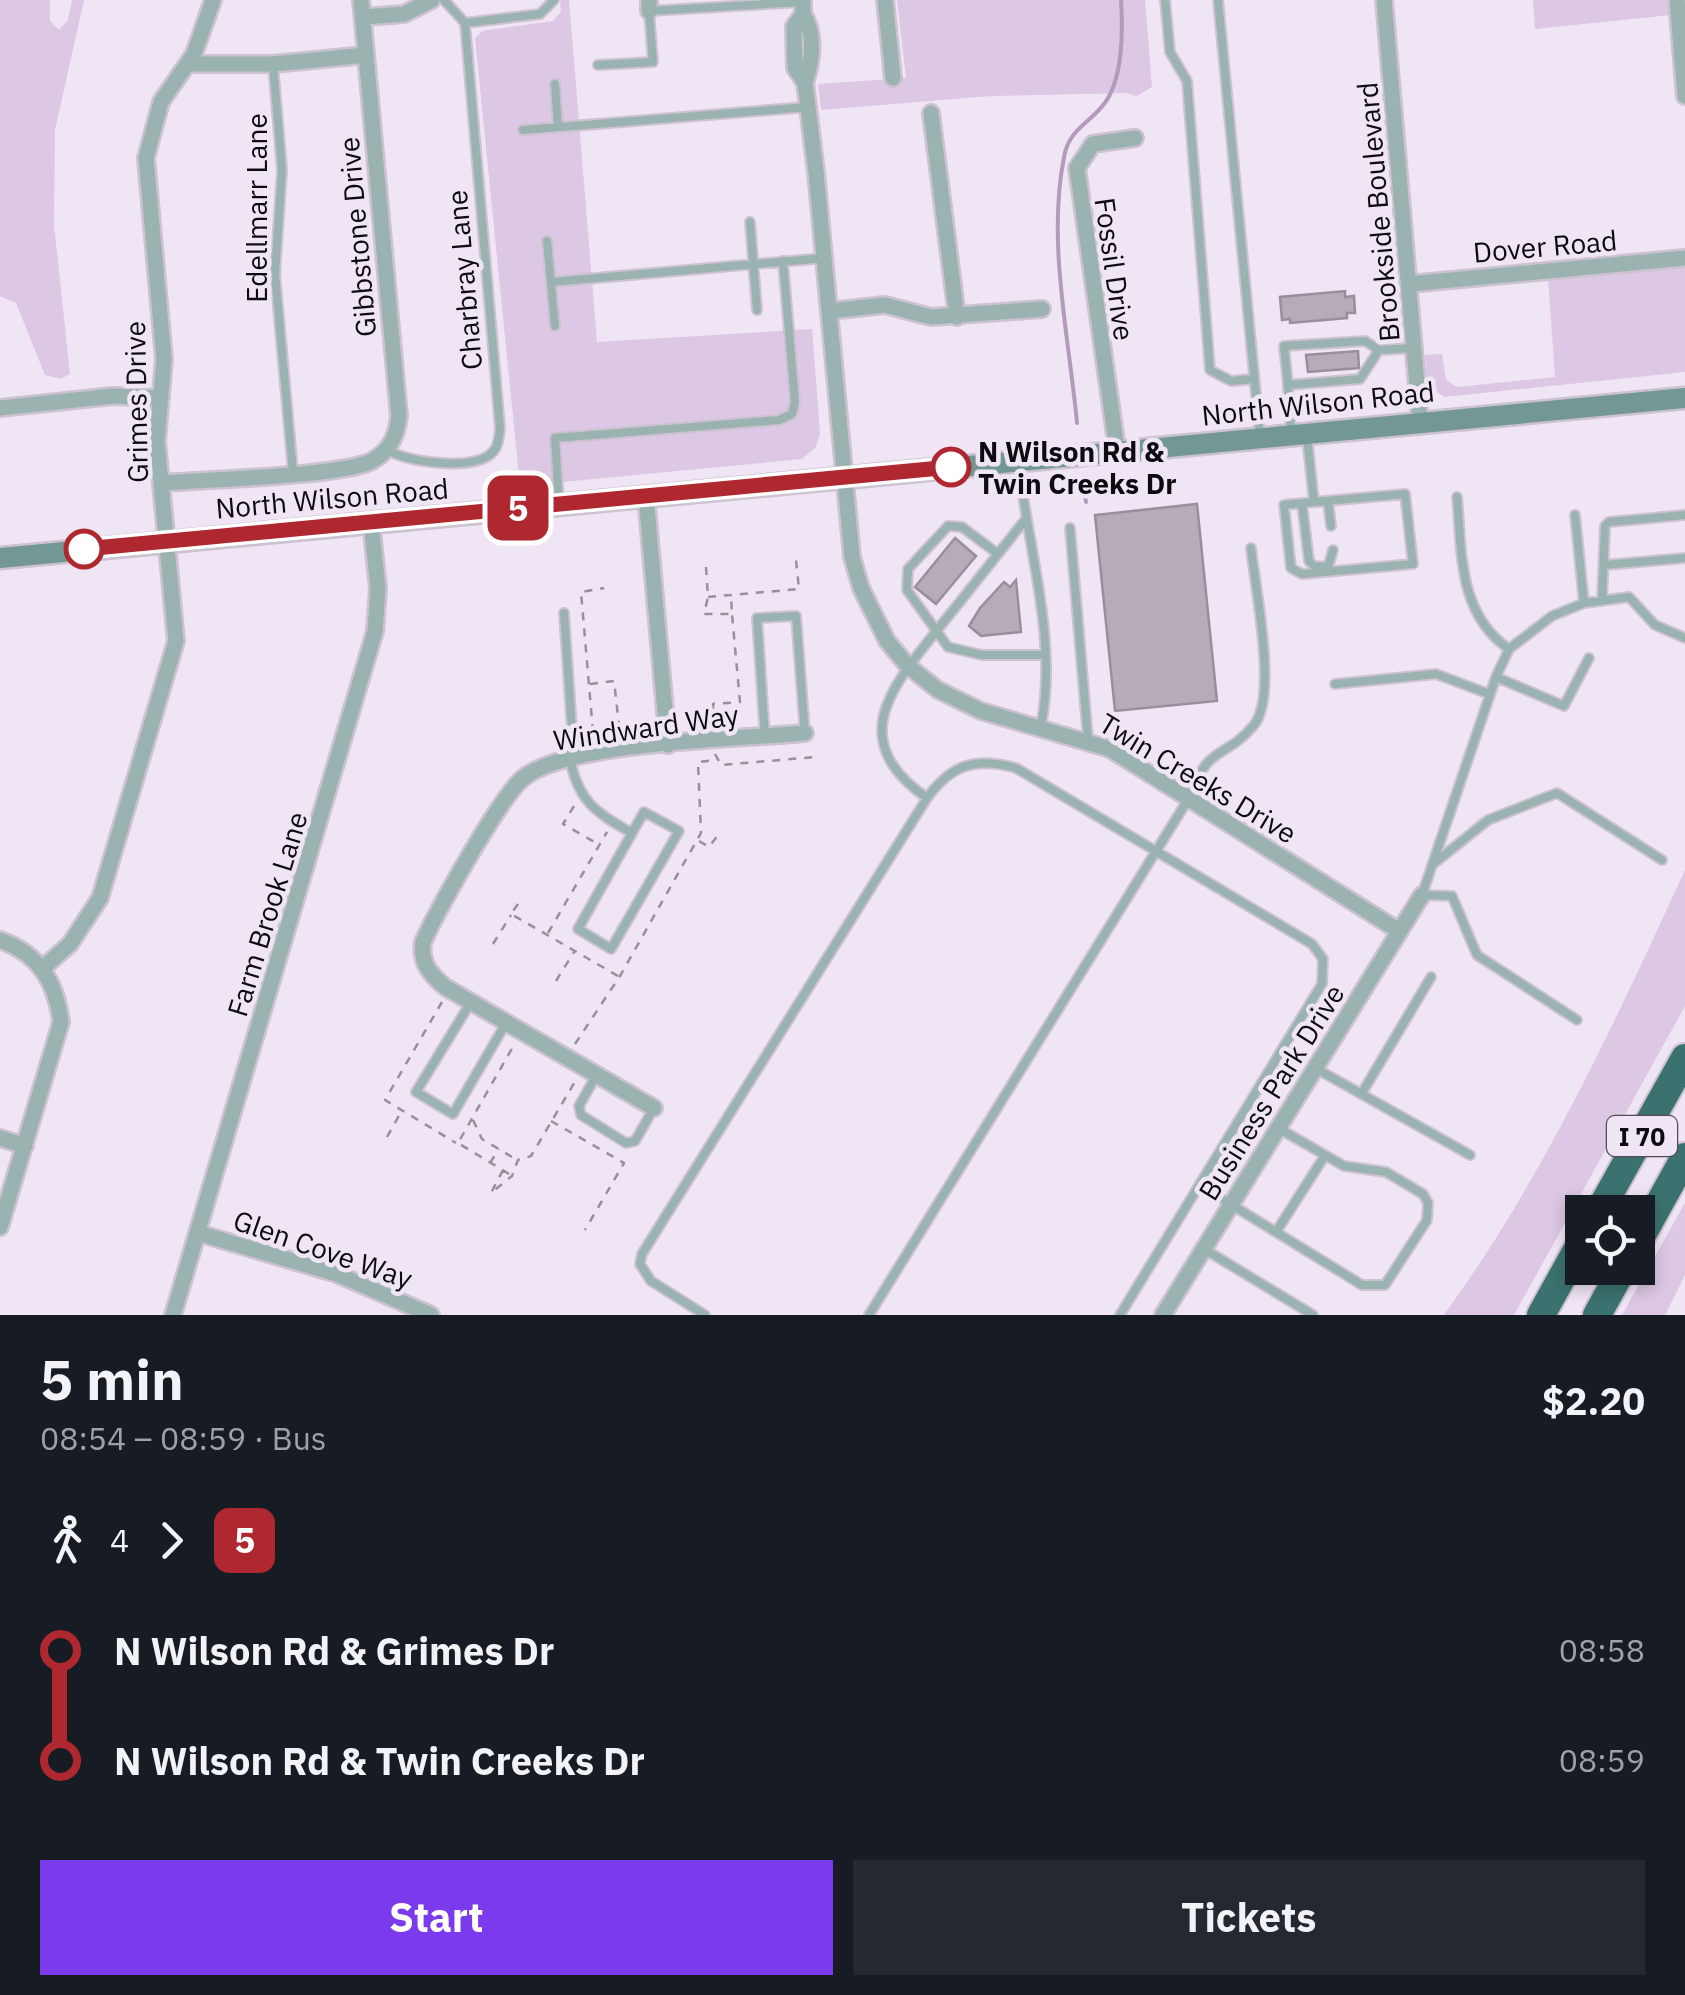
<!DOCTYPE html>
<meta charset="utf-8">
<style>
:root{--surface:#171b24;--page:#242831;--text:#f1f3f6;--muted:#9ea1a6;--accent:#7c3aed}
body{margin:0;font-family:"IBM Plex Sans",sans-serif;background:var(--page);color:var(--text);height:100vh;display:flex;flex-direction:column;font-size:38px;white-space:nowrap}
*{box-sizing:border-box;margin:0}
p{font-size:32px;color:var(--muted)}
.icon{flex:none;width:55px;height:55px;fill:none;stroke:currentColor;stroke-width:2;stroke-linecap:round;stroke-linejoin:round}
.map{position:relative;height:1315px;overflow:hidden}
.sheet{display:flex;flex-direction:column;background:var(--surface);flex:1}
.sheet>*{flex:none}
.badge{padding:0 20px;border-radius:15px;font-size:35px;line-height:65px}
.controls{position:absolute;left:1565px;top:1195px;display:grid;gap:20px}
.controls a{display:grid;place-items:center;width:90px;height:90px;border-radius:0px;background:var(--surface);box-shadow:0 5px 15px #0003;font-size:50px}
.map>.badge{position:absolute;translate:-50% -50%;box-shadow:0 0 0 5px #fff}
.legs{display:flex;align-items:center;gap:15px;height:110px;padding:0 40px;font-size:32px}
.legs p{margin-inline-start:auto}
.summary{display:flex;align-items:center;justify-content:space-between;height:170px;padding:0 40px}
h1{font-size:55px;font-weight:700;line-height:75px}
.cta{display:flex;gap:20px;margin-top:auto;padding:20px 40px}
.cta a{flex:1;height:115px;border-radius:0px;background:var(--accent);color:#fff;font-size:40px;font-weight:700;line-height:115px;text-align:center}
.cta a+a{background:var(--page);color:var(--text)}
ul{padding:0 40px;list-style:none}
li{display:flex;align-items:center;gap:35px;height:110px;font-size:38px}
li i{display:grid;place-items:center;width:15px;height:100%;margin:0 12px;background:currentColor}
li i::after{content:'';width:25px;height:25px;margin:-12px;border:8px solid;border-radius:50%;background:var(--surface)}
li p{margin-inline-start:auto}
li:first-child i{background:linear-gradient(#0000 50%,currentColor 0)}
li:last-child i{background:linear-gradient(currentColor 50%,#0000 0)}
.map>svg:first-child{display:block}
</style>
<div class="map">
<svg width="1685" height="1315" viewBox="0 0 1685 1315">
<rect width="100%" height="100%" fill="#f0e5f4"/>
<path fill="#dcc7e4" d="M0,0H50V21L59,30L68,20L72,0H84L55,130L54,225L70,374L61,379L45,375L16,303L0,296Z
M560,0H569L597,342L812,329L820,433L816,447L802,459L520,486L475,38L482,31L553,21L561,12Z
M897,0H1145L1152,87L1137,96L1126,93L991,96L821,110L818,84L906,78Z
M1533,0H1669L1671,15L1535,29Z
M1685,267V372L1444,397L1427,384L1425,355L1442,354L1446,380L1457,387L1555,377L1548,279Z
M1685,870V1006L1514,1315H1444C1544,1177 1614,1024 1685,870Z
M1685,1203V1275L1665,1315H1622Z"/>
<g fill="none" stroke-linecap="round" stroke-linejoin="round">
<path stroke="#b399bc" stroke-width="4" d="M1077,423C1069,337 1047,243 1064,157C1069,129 1089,124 1104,104C1123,80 1123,30 1121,0
M1083,485L1086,502"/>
</g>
<path fill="#b5abb9" stroke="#998e9c" stroke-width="2.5" d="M1345,291V297L1354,296L1355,313H1347V318L1290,323V319L1282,320L1280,297Z
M1358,351L1359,368L1308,372L1306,355Z
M1197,504L1217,701L1115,711L1095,515Z
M955,538L976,556L936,604L915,587Z
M1016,580L1021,632L981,636L969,626L980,608L1004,582L1010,587Z"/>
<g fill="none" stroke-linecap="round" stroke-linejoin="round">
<g stroke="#ccc2d0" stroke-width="12">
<path id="service" d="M1165,0L1170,52L1187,81L1210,370L1231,381L1253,379
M1218,0L1260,437
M465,23L540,14L554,0
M273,64L282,170L275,274L293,472
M598,65L653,62L649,11L802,2
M555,84L558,127
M523,130L807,107
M750,222L757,310
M547,241L555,326
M551,282L825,258
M1288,385L1284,346L1365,341L1379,350
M1291,434L1288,385L1360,379L1379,350L1413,348
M1307,437L1314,502L1405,494L1413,564L1302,574L1291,568L1284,505L1314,502
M387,450C409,462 466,470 488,456C498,450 499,439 500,428L465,23L444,0
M1019,465C1028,550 1058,640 1041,726
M1457,497C1462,553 1458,614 1509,649L1496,677
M1328,501L1331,526
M1302,503L1309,561L1314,566L1328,567L1333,550
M559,504L555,438L779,420L792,414L795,402L783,261
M1070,528L1088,739
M998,554L962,527L948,526L908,569L907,590L948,647L982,655H1044
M1605,565L1685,558
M1602,601L1605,526L1609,522L1685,515
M1584,603L1629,597L1655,625L1685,638
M564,613L574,758
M1509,649L1552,616L1584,603L1575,515
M1335,684L1436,674L1489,694
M765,736L757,618L796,616L805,733
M570,759C578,801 596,813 632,833L644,812L679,831L611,949L578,929L632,833
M927,798C842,739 895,683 942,624C970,590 997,555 1025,520
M1432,865L1488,820L1557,793L1662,860
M471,1002L416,1092L453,1114L506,1023
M1577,1020L1477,955L1452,896L1422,895L1496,677L1564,706L1589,658
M1315,1068L1470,1155
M596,1076L579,1106L581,1115L626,1143L635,1141L654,1108
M1362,1093L1431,977
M1201,1186L1362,1285H1385L1427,1220L1428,1203L1423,1194L1386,1172L1344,1166L1278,1128
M1276,1232L1324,1157
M1204,1249L1313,1315
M705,1315L651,1281L640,1264L642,1254L927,798C952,764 975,757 1016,768L1312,944L1323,959L1322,984L1120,1315
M869,1315L1189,798C1208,743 1225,760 1254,725C1278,696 1255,587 1251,548"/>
</g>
<g stroke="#ccc2d0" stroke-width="20">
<path id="minor" d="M649,0V11
M803,0V14L794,26L795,68L805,83L816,172L852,557L861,588L887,641L907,665L938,690L981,711L1110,749L1399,931
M885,0L893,78
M1384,0L1420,420
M1677,0L1685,96
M803,14C816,34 812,61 805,83
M364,17L404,14L432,0
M188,64H273L366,55
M931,113L957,317
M1409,284L1685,258
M830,311L885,305L931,317L1042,309
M0,408L113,396L161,398
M1117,449L1077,168L1093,144L1135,138
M161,483C202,480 343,476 372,461C390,451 397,436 399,416L361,0
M646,496L668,745
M0,940C39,954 56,982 61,1022L0,1227
M44,967L70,944L100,898L176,641L157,441L164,359L146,158L161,102L194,54L213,0
M654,1108L445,987C430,974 420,963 423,942C437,911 499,799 522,779C565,741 743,739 805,733
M0,1138L25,1146
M198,1233L337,1274L431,1315
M173,1315L375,631L378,588L371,522
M1163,1315L1422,895"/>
</g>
<g stroke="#ccc2d0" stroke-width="25">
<path id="secondary" d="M0,558L1685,398"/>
</g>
<g stroke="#ccc2d0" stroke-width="32">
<path id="motorway" d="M1599,1212L1685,1058
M1638,1242L1685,1157
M1541,1315L1582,1241
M1597,1315L1623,1268"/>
</g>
<path stroke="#978f9a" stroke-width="2.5" stroke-dasharray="8 8" stroke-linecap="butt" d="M706,567L708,597L704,614H732L731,596
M708,597L799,589L796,560
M590,684L614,681L620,734
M714,726L713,704L740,702L732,614
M593,732L581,592L604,588
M715,754L721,765L815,757
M574,806L563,824L598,844
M699,841L709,847L721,831
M518,904L511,914L618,976
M548,933L607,832
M493,944L511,915
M556,981L574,952
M442,1002L385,1100L456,1143
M575,1044L620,976L701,833L698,762L715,760
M473,1120L482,1139L517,1160
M551,1121L624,1163L585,1230
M387,1137L401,1112
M490,1163L499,1149
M503,1170L491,1193L512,1176L518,1160L531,1156L576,1080
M509,1174L458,1143L514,1045"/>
<use href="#service" stroke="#9ab2b0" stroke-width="8"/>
<use href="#minor" stroke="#9ab2b0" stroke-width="15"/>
<use href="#secondary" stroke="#739795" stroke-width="20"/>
<use href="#motorway" stroke="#3b7270" stroke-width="28"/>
</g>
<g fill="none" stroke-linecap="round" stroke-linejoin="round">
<g stroke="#fff" stroke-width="22">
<path id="line-1" d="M84,549L951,467"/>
</g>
<use href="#line-1" stroke="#af272f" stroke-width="15"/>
</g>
<g fill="#fff" stroke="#af272f" stroke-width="5">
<circle cx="951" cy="467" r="18"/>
<circle cx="84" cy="549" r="18"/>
</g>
<g text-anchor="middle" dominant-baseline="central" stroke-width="9" stroke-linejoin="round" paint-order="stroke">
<rect fill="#f0e5f4" stroke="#524c54" stroke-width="2.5" x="1607" y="1116" width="70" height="40" rx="8"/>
<g font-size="25" font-weight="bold" fill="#0e0b10">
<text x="1642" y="1136">I 70</text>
</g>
<g font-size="28" fill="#0e0b10" stroke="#f0e5f4">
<text transform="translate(256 208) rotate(-90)">Edellmarr Lane</text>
<text transform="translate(1378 212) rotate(-95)">Brookside Boulevard</text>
<text transform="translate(357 237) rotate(-95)">Gibbstone Drive</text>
<text transform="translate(1545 246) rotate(-5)">Dover Road</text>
<text transform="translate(1115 269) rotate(82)">Fossil Drive</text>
<text transform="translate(464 280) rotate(-95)">Charbray Lane</text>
<text transform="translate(136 402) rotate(-91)">Grimes Drive</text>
<text transform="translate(1318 403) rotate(-6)">North Wilson Road</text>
<text transform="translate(332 498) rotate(-5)">North Wilson Road</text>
<text transform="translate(646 727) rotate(-8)">Windward Way</text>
<text transform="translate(1198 778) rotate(31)">Twin Creeks Drive</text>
<text transform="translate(267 914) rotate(-73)">Farm Brook Lane</text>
<text transform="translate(1271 1092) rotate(-58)">Business Park Drive</text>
<text transform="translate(323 1249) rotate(19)">Glen Cove Way</text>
</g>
<g font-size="28" font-weight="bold" fill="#0e0b10" stroke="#f0e5f4" text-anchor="start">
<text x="978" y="451">N Wilson Rd &amp;<tspan x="978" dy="32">Twin Creeks Dr</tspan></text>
</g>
</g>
</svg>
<div class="controls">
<a><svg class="icon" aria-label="locate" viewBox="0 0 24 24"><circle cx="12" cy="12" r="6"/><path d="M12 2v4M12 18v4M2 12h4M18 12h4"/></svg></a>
</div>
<b class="badge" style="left:518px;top:508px;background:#af272f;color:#fff">5</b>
</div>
<section class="sheet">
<div class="summary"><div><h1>5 min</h1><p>08:54 – 08:59 · Bus</p></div><b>$2.20</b></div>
<div class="legs"><svg class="icon" aria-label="walk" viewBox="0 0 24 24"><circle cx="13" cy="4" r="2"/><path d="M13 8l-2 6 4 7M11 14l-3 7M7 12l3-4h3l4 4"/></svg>4<svg class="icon" aria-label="forward" viewBox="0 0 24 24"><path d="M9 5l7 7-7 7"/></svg><b class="badge" style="background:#af272f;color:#fff">5</b></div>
<ul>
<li><i style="color:#af272f"></i><b>N Wilson Rd &amp; Grimes Dr</b><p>08:58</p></li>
<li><i style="color:#af272f"></i><b>N Wilson Rd &amp; Twin Creeks Dr</b><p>08:59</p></li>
</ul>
<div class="cta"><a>Start</a><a>Tickets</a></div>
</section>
